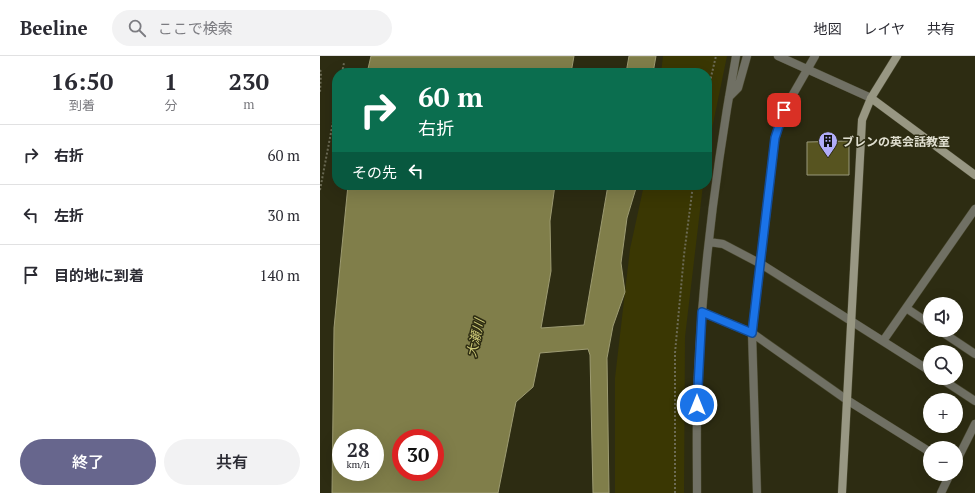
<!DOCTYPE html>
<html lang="ja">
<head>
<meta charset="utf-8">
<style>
  body { margin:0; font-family:"PT Serif","Noto Sans JP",serif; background:#f2f2f3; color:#2b2b33; height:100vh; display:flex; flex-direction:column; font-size:15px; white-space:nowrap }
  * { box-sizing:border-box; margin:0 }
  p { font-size:13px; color:#7c7c81 }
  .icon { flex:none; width:22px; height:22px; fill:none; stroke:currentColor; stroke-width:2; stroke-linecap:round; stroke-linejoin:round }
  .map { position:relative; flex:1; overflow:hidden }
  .details { display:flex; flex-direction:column; background:#fff; width:320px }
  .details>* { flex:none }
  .banner { position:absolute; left:12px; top:12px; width:380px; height:122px; border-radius:16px; box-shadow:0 4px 16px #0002; background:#0b6e4f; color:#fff; overflow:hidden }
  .buttons { position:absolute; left:603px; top:241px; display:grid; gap:8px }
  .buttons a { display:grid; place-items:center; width:40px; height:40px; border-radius:50%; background:#fff; box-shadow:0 4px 16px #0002; font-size:20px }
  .speed { position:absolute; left:12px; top:373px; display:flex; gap:8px; font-size:20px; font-weight:700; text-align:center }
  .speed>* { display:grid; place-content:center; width:52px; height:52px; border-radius:50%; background:#fff; box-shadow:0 4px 16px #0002; line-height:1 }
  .speed small { font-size:10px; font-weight:400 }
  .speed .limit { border:6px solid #d22; background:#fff; color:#111 }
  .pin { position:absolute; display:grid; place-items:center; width:34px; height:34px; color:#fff; margin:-17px; border-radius:8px; box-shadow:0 2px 6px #0006 }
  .me { position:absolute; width:44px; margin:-22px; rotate:0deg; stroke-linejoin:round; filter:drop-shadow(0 0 3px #0008) }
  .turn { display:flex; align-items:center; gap:14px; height:84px; padding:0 20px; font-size:18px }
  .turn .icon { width:52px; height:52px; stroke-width:2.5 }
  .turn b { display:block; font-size:28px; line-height:34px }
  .then { display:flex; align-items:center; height:38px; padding:0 20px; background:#0003; gap:8px; font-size:15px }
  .eta { display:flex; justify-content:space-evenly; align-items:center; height:68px; text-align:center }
  .eta b { font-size:24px; font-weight:600; line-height:28px }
  .action { display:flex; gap:8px; margin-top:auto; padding:8px 20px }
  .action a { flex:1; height:46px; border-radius:24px; background:#67668d; color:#fff; font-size:16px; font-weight:600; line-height:46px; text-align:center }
  .action a+a { background:#f2f2f3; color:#2b2b33 }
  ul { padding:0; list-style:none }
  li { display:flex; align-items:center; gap:12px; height:60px; padding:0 20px; border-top:1px solid #e1e1e2 }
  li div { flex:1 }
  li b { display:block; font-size:15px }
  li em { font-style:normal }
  header { display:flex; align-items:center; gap:24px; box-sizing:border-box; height:56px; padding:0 20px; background:#fff; border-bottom:1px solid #e1e1e2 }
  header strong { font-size:19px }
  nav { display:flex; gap:22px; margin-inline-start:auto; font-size:14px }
  .search { width:280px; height:36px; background:#f2f2f3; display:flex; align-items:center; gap:10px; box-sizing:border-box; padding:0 14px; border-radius:22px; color:#7c7c81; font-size:15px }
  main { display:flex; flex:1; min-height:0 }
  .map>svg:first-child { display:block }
  .green { fill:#3a3703 }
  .water { fill:#807e4a; stroke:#9d9b72; fill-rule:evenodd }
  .building { fill:#575420; stroke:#99987a }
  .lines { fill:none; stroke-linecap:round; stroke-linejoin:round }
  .street-casing { stroke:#4a4930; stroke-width:9 }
  .secondary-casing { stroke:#4a4930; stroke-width:9 }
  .path { stroke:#6c6b55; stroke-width:2; stroke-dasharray:2 2; stroke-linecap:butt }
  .street { stroke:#707064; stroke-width:8 }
  .secondary { stroke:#989783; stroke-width:8 }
  .route-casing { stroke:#114b97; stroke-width:10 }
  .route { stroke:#1a73e8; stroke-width:7 }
  .labels { text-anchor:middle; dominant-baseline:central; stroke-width:3; stroke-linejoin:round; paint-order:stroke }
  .poi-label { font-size:12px; font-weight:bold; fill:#e0dfd0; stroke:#2d2c12; text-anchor:start }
  .water-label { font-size:13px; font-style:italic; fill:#ccc877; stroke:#2d2c12 }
</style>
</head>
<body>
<header>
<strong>Beeline</strong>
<div class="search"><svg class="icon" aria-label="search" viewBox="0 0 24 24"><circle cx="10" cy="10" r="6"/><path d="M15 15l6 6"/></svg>ここで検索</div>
<nav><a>地図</a><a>レイヤ</a><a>共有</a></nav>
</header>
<main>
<section class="details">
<div class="eta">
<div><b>16:50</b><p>到着</p></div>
<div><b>1</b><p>分</p></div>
<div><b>230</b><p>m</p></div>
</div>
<ul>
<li><svg class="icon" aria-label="right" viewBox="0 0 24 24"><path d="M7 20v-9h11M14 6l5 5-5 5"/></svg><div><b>右折</b></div><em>60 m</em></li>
<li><svg class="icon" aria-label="left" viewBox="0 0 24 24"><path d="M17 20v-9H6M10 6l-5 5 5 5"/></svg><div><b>左折</b></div><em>30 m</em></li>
<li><svg class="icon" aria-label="arrive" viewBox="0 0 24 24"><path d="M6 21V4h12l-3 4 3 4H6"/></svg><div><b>目的地に到着</b></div><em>140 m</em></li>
</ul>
<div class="action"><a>終了</a><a>共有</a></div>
</section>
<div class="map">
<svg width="655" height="437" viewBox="0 0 655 437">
  <rect width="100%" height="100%" fill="#2d2c12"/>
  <path class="green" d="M343 0H407L387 97V17H341Z
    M324 129H383L365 281 364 437H295V322L310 193Z"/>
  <path class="water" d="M51 0H254L251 17H47Z
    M309 0H336L333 17H306Z
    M28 129H235L230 165 231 215 221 272 264 269 288 129H317L307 162 301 207 305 236 293 270 287 302 289 437H273L270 299 268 293 220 297 213 331 196 346 178 437H12L14 272ZM21 382H55V416H21ZM81 382H115V416H81Z"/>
  <path class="building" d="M529 85V119H487V86Z"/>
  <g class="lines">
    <defs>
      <path id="street" d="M458 0 551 42
        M409 41 418 32 427 0
        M389 186 403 188 441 208 610 315
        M586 252 610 268
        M382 256 432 277 527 344 610 396
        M619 274 655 298
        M563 285 655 153
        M620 322 655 345
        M636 406 655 368
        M377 437C377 398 376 358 378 319 383 212 397 106 416 0
        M437 437 432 277 455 82 464 54 495 0
        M621 437 630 418"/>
      <path id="secondary" d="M551 42 655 119
        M522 437 542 64 551 42 577 0"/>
    </defs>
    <use href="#street" class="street-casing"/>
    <use href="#secondary" class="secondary-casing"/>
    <path class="path" d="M0 14 1 16 0 37
      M22 17 24 7
      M387 38 396 0
      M0 134 17 45
      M355 437V297L364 199 373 129"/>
    <use href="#street" class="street"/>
    <use href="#secondary" class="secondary"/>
  </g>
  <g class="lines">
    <defs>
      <path id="route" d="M377 349 382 256 432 277 455 82 464 54"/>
    </defs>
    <use href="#route" class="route-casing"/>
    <use href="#route" class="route"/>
  </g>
  <defs>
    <symbol id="building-pin" viewBox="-11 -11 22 30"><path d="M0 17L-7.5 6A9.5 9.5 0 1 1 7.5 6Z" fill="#b1adfa" stroke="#2d2c12"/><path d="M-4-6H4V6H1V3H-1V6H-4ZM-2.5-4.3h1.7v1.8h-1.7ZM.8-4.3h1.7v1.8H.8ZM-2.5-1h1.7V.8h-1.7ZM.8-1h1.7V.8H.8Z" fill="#111"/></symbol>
  </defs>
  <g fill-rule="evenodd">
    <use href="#building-pin" x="497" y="74" width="22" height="30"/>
  </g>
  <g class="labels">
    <g class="poi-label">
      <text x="522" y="85">ブレンの英会話教室</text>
    </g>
    <g class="water-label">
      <text transform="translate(155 282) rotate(-77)">大瀬川</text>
    </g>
  </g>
</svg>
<div class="buttons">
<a><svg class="icon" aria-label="sound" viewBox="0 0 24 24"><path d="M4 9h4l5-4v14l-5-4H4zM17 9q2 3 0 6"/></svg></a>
<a><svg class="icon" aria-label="search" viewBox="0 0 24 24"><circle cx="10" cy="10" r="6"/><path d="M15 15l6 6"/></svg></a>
<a>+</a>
<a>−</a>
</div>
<div class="speed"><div>28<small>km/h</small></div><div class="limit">30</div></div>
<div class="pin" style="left:464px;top:54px;background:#d93025"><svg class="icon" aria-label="arrive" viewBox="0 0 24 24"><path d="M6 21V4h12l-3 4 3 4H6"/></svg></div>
<svg class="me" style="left:377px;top:349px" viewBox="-20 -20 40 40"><circle r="17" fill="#1a73e8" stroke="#fff" stroke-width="3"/><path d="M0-11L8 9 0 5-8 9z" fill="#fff"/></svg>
<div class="banner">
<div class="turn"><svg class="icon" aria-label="right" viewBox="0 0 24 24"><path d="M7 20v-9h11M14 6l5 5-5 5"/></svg><div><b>60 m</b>右折</div></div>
<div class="then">その先<svg class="icon" aria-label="left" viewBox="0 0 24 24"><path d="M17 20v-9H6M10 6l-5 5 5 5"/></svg></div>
</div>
</div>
</main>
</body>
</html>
